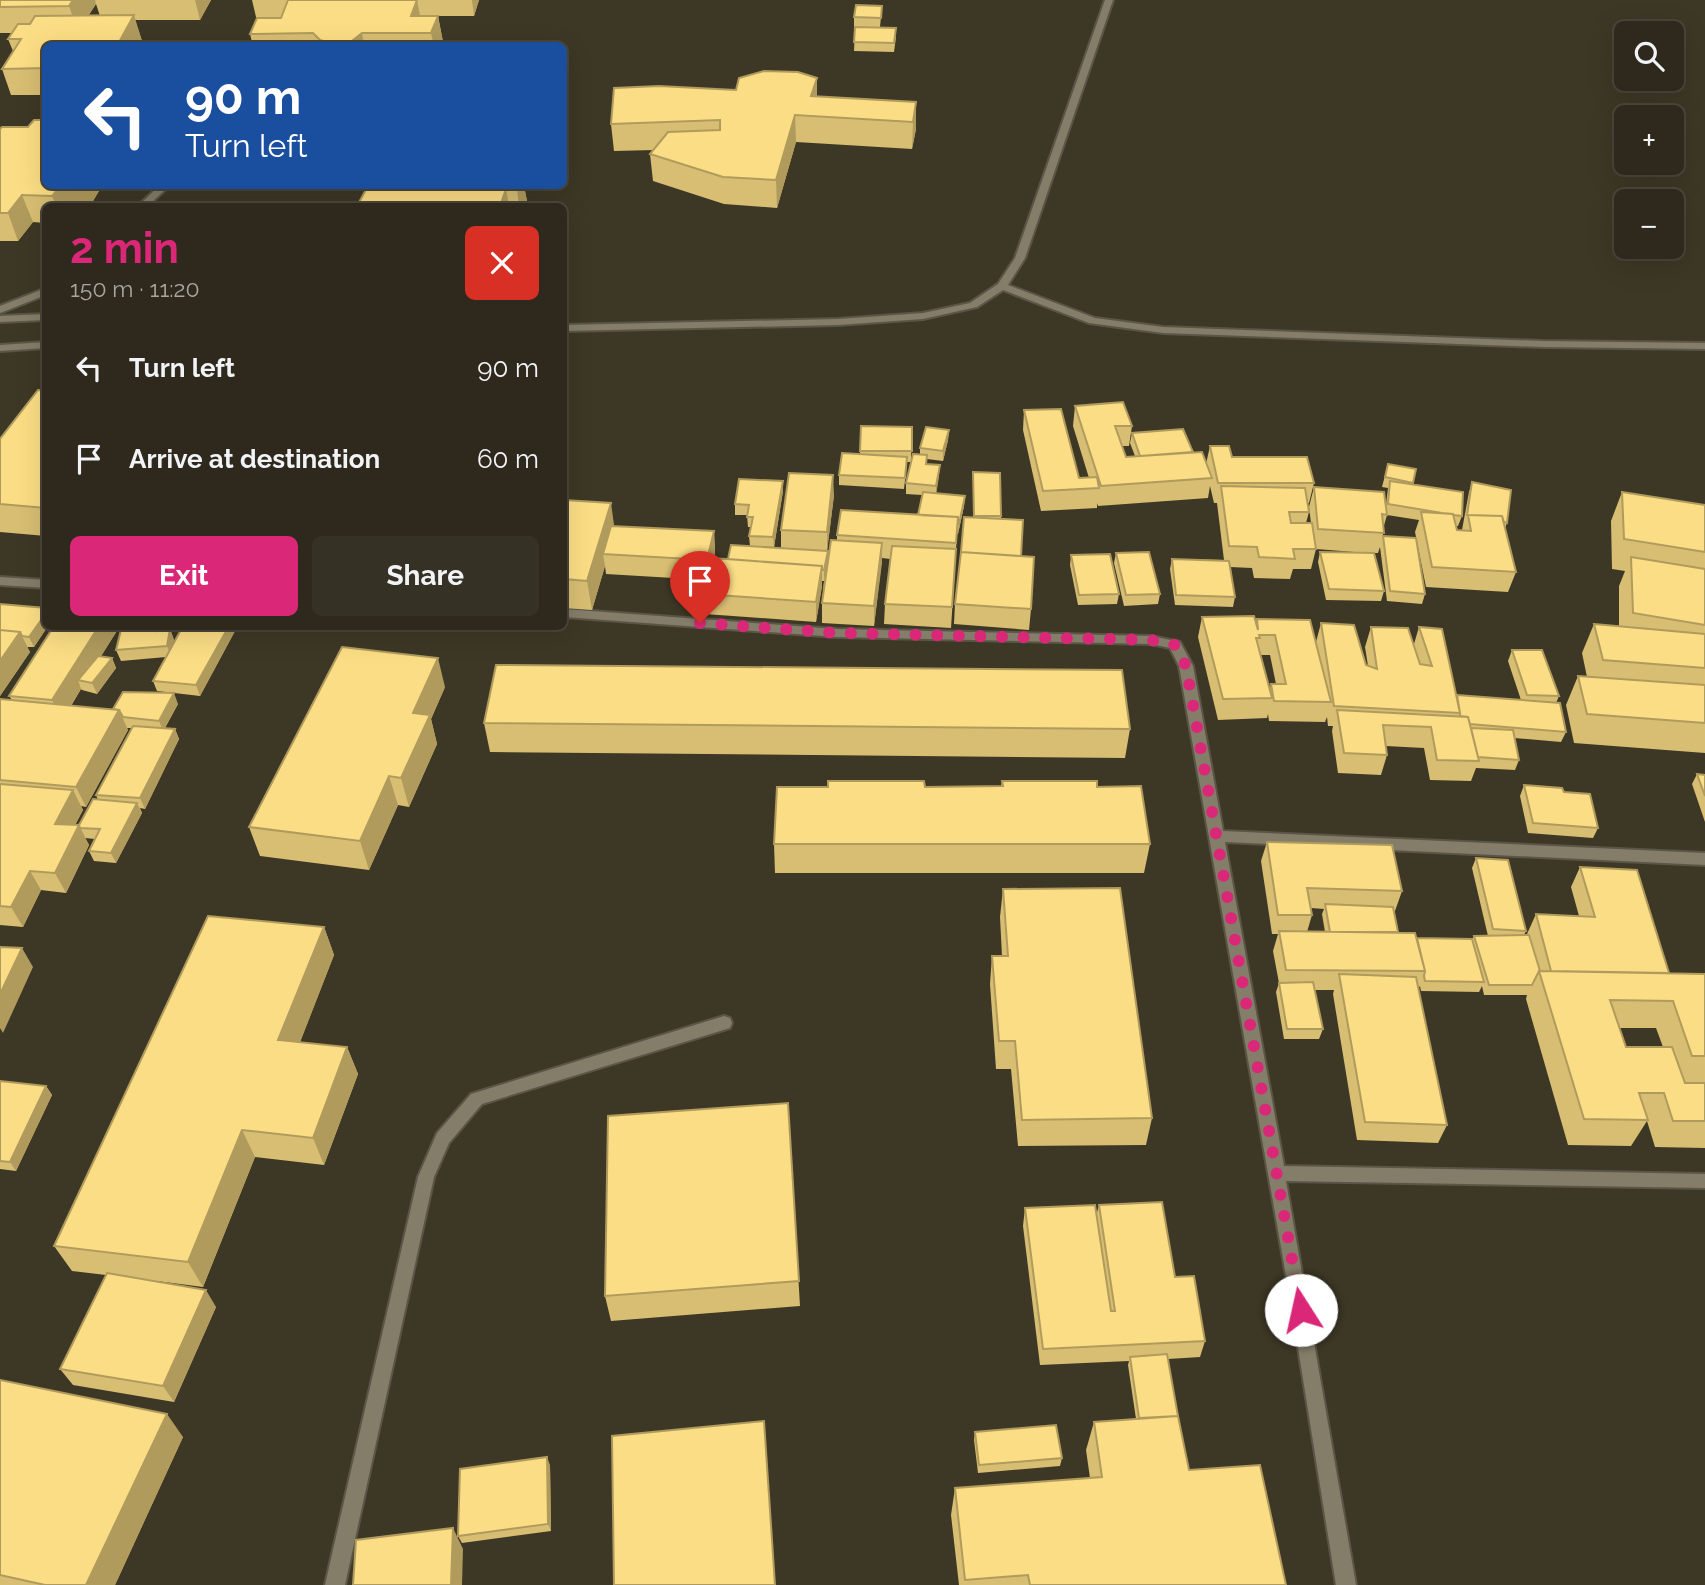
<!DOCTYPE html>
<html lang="en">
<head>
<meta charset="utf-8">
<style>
  body { margin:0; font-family:Raleway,sans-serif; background:#363125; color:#f1f3f6; height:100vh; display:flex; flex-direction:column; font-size:26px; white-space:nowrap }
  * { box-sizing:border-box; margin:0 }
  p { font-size:23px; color:#a7a6a3 }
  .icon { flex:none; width:38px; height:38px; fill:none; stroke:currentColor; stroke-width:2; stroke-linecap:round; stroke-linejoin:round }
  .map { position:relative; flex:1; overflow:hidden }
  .panel { position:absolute; left:42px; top:203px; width:525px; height:427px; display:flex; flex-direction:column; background:#2e291c; border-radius:10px; box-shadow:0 7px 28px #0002,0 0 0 2px #49453b }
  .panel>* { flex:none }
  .top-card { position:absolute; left:42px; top:42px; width:525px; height:147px; border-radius:10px; box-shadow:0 7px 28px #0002,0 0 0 2px #49453b; background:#1a4fa0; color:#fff; overflow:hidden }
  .tools { position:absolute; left:1614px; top:21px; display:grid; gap:14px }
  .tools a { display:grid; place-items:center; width:70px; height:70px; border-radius:10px; background:#2e291c; box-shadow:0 7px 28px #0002,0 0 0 2px #49453b; font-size:35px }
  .pin { position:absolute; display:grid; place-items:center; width:60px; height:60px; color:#fff; margin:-72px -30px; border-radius:50% 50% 50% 0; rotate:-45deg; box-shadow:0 0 7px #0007 }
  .pin .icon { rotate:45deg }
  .me { position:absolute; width:77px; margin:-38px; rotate:350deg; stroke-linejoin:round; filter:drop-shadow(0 0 5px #0008) }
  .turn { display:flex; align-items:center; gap:24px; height:147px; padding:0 28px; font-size:32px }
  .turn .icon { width:91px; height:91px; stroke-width:2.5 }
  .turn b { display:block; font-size:49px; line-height:60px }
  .round { display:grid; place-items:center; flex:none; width:74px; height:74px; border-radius:10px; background:#363125 }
  .summary { display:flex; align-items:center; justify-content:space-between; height:119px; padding:0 28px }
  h1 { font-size:42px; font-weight:700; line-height:52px; color:#db2777 }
  .cta { display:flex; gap:14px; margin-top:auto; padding:14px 28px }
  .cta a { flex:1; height:80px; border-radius:10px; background:#db2777; color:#fff; font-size:28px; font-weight:700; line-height:80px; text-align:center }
  .cta a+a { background:#363125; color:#f1f3f6 }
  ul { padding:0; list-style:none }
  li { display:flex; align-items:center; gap:21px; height:91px; padding:0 28px }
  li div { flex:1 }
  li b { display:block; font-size:26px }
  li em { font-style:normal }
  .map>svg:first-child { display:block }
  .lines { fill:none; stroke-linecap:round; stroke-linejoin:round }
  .service-casing { stroke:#5a5545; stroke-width:4 }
  .minor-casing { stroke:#5a5545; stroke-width:4 }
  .service { fill:#837d69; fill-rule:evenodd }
  .minor { fill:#837d69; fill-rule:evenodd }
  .wall { fill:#d8be72; fill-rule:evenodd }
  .shaded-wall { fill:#b09b5d }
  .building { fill:#fbdd85; stroke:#b09b5d; stroke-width:2 }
  .route { stroke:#db2777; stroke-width:12; stroke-dasharray:0 21.6 }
</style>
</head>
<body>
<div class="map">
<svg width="1705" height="1585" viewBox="0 0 1705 1585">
  <rect width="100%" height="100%" fill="#3d3725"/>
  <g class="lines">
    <defs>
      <path id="service" d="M1105 0H1113L1025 258 1008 285 1095 318 1163 327 1542 341 1705 343V349L1542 347 1163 333 1089 323 1003 290 977 307 923 319 838 325 564 331V325L838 319 923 313 970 303 998 284 1015 258Z
        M159 186H169L148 206H138Z
        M46 288V295L0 313V306Z
        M46 314V320L0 322V316Z
        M46 342V348L0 351V345Z
        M724 1016 730 1018 732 1023 730 1028 482 1104 449 1143 434 1177 345 1585H325L418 1177 437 1133 471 1094Z"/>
      <path id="minor" d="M0 577 46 580V588L0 585Z
        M564 609 837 629 1151 636 1180 642 1193 666 1223 831 1705 853V865L1225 842 1284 1166 1705 1174V1188L1286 1181 1356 1585H1336L1292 1310 1179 666 1170 648 1151 644 837 637 564 617Z"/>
    </defs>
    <use href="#service" class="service-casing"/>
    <use href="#minor" class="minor-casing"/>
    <use href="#service" class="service"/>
    <use href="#minor" class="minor"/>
  </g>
  <path class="wall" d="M0 0H211L200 20H135L142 41 139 46H46V95H11L2 69 13 51 8 39 12 33H0ZM96 4 100 16H88Z
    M252 0H479L474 16H438L443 42 441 46H253L250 34 282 17H256Z
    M882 6 880 27 896 37 894 52 854 51 855 27H854V17Z
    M817 78V96L916 102V129L912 149 796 142 777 208 724 204 653 181 650 154 654 150 614 151 611 124 736 90Z
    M0 129 46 186H102L90 206H46V223L33 222 18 241H0Z
    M524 186 527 201 525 206H357Z
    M46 391V536L0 532V439Z
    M1075 406 1132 426 1129 446H1122L1126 457 1135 456 1130 443 1132 433 1193 452 1206 464 1210 446 1232 457 1314 483 1309 503H1307L1309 512 1306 523H1311L1309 507 1314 487 1386 505 1388 488 1382 487 1388 464 1416 469 1413 484 1462 516 1458 526H1456L1457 530H1462L1469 492 1472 482 1507 523 1505 528 1516 572 1508 592 1426 587 1415 532 1419 520 1387 515 1383 529V536L1425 594 1422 604 1387 601 1380 547 1378 553H1374L1384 591 1381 601 1326 600 1318 562 1320 552 1367 553 1316 549 1311 569H1293L1290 579 1254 578 1252 568 1230 567 1235 597 1233 607 1175 605 1170 569 1172 559 1224 560 1217 503H1214L1210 486 1208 498 1098 506 1097 503V508L1041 511 1023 430 1024 410 1079 478H1089L1073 426Z
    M861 426 912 427 911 460 920 454V448L949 430 948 440 943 461 927 459V464L940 465 936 493 965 496 964 506 958 534H957L951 628 884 624 885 604 890 559 882 558 874 626 822 623V603L824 581H822V586L816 622 705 614 703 594 707 580 606 574 605 566 592 610 564 608V500L614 526 714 531 715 552 714 558 728 559 781 548V530L834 495 827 551 828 559 837 540V535L918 515 922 495 906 494V483L911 462H907L904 489 839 485V475L860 454Z
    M973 472 1000 473 1001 519 1021 556 1031 609 1029 630 954 624 955 604 973 518Z
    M783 481V491L774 547 750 546 749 536 751 527H748L747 515H735V504Z
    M1622 492 1705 505V753L1574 743 1566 705 1578 676 1587 677 1582 653 1594 624 1619 626V586L1625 571 1612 569 1611 521Z
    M1116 553 1160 594 1158 604 1124 606 1114 563Z
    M1071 555 1119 594 1117 604 1078 605 1070 565Z
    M0 604 46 626H48L34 647H27L30 652 0 696Z
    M1202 617 1256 624 1257 619 1316 642 1321 623 1368 666 1365 647 1371 627 1414 644 1419 627 1457 695 1521 700 1508 661 1512 650 1559 696 1556 703 1566 732 1561 742 1514 738 1519 760 1515 770 1476 768 1471 781 1430 780 1424 748 1386 746 1387 755 1381 775 1338 773 1332 731 1333 726H1328L1327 717 1325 722 1269 721 1268 714 1267 718 1218 720 1198 637ZM1260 655H1270L1276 684H1271L1270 690Z
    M54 626H120L101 656 112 658 116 668 97 694 82 690 81 689 71 706 113 709 178 704 165 728 175 729 179 739 145 809 140 808 142 813 116 863 94 861 89 851 95 839 85 838 89 845 66 893 41 890 23 927 0 925V699L12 700 9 696ZM127 728H132L96 795 98 800 79 825H75L83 810 81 806 86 807 128 730Z
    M122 626H164V630L170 629 174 640 173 645 183 626H233L235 631 200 696 157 691 153 681 166 657 121 661 116 650Z
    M445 687 431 719 437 744 409 807 398 805 369 870 260 856 249 827Z
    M484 723 1130 729 1125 758 490 752Z
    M1697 774 1705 775V822L1692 784Z
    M1002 781 1097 787 1150 844 1144 873H775L774 844 925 787 1001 786Z
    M1524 785 1564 792 1598 828 1593 838 1528 833 1520 796Z
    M1267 842 1402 891 1395 911H1394L1398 932 1417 938 1472 939 1474 936H1488L1472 868 1476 858 1526 931 1524 935H1527V934L1536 914 1579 916 1571 887 1580 867 1669 973 1705 974V1148L1655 1147 1647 1121 1631 1146 1568 1145 1526 999 1527 995H1484L1482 986 1479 992 1421 991 1420 986 1418 989 1447 1125 1438 1143 1357 1140 1333 994 1334 990H1314L1323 1029 1319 1039H1284L1276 992 1279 983 1273 951 1278 934H1272L1261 861ZM1311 908 1324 909 1322 914 1325 932H1307L1312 915ZM1619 1028H1656L1663 1047H1626Z
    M1003 889 1152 1118 1146 1145 1018 1146 1011 1069H996L990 984 992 956H1002L1000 917Z
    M324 927 334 955 300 1042 347 1047 358 1074 324 1165 255 1157 203 1287 157 1281 216 1307 174 1402 73 1385 60 1369 106 1275 72 1271 54 1246Z
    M0 1081 46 1086 52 1095 16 1171 0 1169Z
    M788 1103 800 1306 611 1321 605 1296Z
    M1099 1205 1175 1277 1205 1341 1200 1357 1168 1359 1178 1416 1189 1470 1286 1585H959L951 1515 955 1488 1090 1478 1086 1450 1094 1422 1136 1419 1128 1365 1129 1361 1040 1365 1023 1226 1025 1208 1096 1216Z
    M0 1380 183 1437 115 1585H0Z
    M975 1432 1062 1458 1060 1466 978 1473 974 1440Z
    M550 1465 551 1531 462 1543 458 1536Z"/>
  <path class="shaded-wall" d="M73 0H95L96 4 78 32 69 6Z
    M195 0H211L200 20Z
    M417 0 422 26 411 16Z
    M472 0H479L474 16Z
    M134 15 142 41 139 46H117Z
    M438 16 443 42 441 46H434L431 33Z
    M362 33 364 46H348V44Z
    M817 78V104L811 96Z
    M916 102V129L912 149 913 122Z
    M795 115 796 142 777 208 776 180Z
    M60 186H102L90 206H56L52 196Z
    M515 186H524L527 201 525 206H519L517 190Z
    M506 189 509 206H500Z
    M22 195 33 222 18 241 8 213Z
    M949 430 948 440 943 461V451Z
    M940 465 939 476 936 496V486Z
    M833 475 834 495 827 552V532Z
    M783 481V491L774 547 773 537Z
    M965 496 964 506 958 534 959 524Z
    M611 503 615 532 603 554 605 566 592 610 587 581Z
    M714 531 715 552 709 580 707 560Z
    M882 543V563L874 626V606Z
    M828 551V561L824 581V570Z
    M822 566V586L816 622V602Z
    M46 613V626H48L34 647 29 637Z
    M99 626H120L85 682 78 680 81 689 62 720 52 700Z
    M158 626H164L165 628 161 641 157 631Z
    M229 626H233L235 631 200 696 196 685Z
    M170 629 174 640 171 656 167 646Z
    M20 632 30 652 0 696V661Z
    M112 658 116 668 97 694 92 683Z
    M438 658 445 687 431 719 437 744 409 807 401 778 413 713Z
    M174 693 178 704 163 731 159 721Z
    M119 710 128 730 86 807 76 787Z
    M175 729 179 739 145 809 140 798Z
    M389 776 398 805 369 870 360 841Z
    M73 790 83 810 65 844 55 824Z
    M137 803 142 813 116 863 111 853Z
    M79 825 89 845 66 893 55 873Z
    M30 871 41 890 23 927 11 907Z
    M324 927 334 955 290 1068 278 1040Z
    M22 948 33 967 3 1033 0 1028V994Z
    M347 1047 358 1074 324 1165 313 1138Z
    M46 1086 52 1095 16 1171 10 1162Z
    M242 1130 255 1157 203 1287 188 1262Z
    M206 1290 216 1307 174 1402 163 1386Z
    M167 1414 183 1437 115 1585H86Z
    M547 1457 550 1465 551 1531 548 1524Z
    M453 1528 463 1549 462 1585H451Z"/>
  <path class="building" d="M0 0H73L69 6 0 7Z
    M288 0H417L411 16H438L431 33H362L348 44H333L320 40 313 33 250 34 257 18H281Z
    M856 5 882 6 881 18 854 17Z
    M134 15 117 46H46V68L2 69 21 39H8L18 24H30L35 16Z
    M855 27 896 28 894 43 854 42Z
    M764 71 798 72 817 78 811 96 916 102 913 122 795 115 776 180 723 177 650 154 668 132 720 130V120L611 124 614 88 659 86 736 90 739 78Z
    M34 120H46V186H60L52 196 22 195 8 213H0V129L2 127H28Z
    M368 186H518L517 190 506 189 500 206H357Z
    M38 390 46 391V508L0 504V439Z
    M1123 402 1132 426H1115L1126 457 1202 452 1212 478 1101 486 1075 406Z
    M1061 409 1079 478 1097 477 1099 488 1043 491 1024 410Z
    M861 426 912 427V451H860Z
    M926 427 949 430 943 451 920 448Z
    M1183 429 1193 452 1140 456 1132 433Z
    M1210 446H1229L1232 457H1307L1314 483H1218Z
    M842 453 907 457 905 478 839 475Z
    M913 454 927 455 926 464 940 465 936 486 906 483Z
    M1388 464 1416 469 1413 483 1385 477Z
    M973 472 1000 473 1001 516H974Z
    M789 473 833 475 827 532 781 530Z
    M739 479 783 481 773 537 749 536 753 517H747L749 505 735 504Z
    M1390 481 1463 492 1462 516 1454 515 1453 514 1442 513 1388 504Z
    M1472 482 1511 490 1507 523 1504 522 1502 516 1467 515Z
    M1221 486 1305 488 1309 512H1289L1291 523H1312L1316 549H1293L1295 559 1259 557 1257 547 1229 546Z
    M1314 487 1384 492 1387 515 1382 514 1384 533 1318 529Z
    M923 492 965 496 959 524H958V517L918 515Z
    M1622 492 1705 505V552L1624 539Z
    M564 500 611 503 587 581 564 579Z
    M841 510 958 517 956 543 837 535Z
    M1421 512 1453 514 1457 530 1471 531 1468 515 1502 516 1516 572 1432 567Z
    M964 517 1023 520 1021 556 961 552Z
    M611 526 714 531 707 560 603 554Z
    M1383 536 1416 538 1425 594 1390 591Z
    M831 540 882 543 874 606 822 603Z
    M731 545 828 551 824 570H822V566L728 559Z
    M892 546 956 549 952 607 885 604Z
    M961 552 1034 557 1031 609 955 604Z
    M1149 552 1160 594 1126 595 1116 553Z
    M1320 552 1374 553 1384 591 1329 589Z
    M1110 554 1119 594 1079 595 1071 555Z
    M1631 557 1705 569V625L1633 613Z
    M712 558 822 566 816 602 703 594Z
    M1172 559 1229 561 1235 597 1176 595Z
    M0 604 46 608V613L29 637 22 636 20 632 0 630Z
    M1254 616 1258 630 1257 619 1310 620 1331 702 1274 701 1271 684H1286L1275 635H1259L1260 638H1256L1272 698 1223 699 1202 617Z
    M1321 623 1354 625 1366 665 1377 669 1371 627 1408 628 1420 664 1432 666 1419 627 1442 629 1460 713 1334 706Z
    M1594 624 1705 634V668L1603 660Z
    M54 626H99L52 700 9 696Z
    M122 626H158L157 631 170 629 167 646 116 650Z
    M183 626H229L196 685 153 681Z
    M0 630 20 632 0 661Z
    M342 647 438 658 413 713 430 715 401 778 389 776 360 841 249 827Z
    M1512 650H1542L1559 696 1527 695Z
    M98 656 112 658 92 683 78 680Z
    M496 665 1122 670 1130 729 484 723Z
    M1578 676 1705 685V723L1587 714Z
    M123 692 174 693 159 721 123 717 119 710 113 709Z
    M1457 695 1560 703 1566 732 1470 724 1468 717 1460 716V713Z
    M0 699 119 710 76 787 0 780Z
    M1337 710 1468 717 1479 761 1437 760 1431 727 1383 725 1387 755 1344 753Z
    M133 726 175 729 140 798 96 795Z
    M1471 728 1513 730 1519 760 1478 757Z
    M1697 774 1705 775V796Z
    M828 781H924L925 787 1003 786 1002 781H1097V787L1141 786 1150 844H774L777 787H828Z
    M0 784 73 790 55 824 79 825 55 873 30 871 11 907 0 906Z
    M1524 785 1562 788 1564 792 1590 794 1598 828 1533 823Z
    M93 799 137 803 111 853 89 851 100 829 80 828 79 825 78 827Z
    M1267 842 1392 845 1402 891 1307 888 1312 915H1278Z
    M1476 858 1508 860 1526 931 1493 929Z
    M1580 867 1637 870 1669 973 1551 971 1536 914 1595 917Z
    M1120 888 1152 1118 1022 1120 1015 1041H999L992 956H1008L1003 889Z
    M1325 904 1393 907 1398 932H1330Z
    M208 916 324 927 278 1040 347 1047 313 1138 242 1130 188 1262 54 1246Z
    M1279 931 1415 933 1425 971 1286 970Z
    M1529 935 1540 971H1539L1532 985H1489L1474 936Z
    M1417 938 1472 939 1484 982 1425 981 1424 976 1425 971Z
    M0 947 22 948 0 994Z
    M1539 971 1705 974V1056H1692L1673 1001 1610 1000 1626 1047H1672L1685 1083H1705V1121H1673L1664 1093H1639L1648 1120 1584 1119Z
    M1339 974 1416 977 1447 1125 1365 1122Z
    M1313 982 1323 1029H1287L1279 983Z
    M0 1081 46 1086 10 1162 0 1161Z
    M788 1103 799 1281 605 1296 608 1116Z
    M1162 1202 1175 1277 1194 1276 1205 1341 1043 1349 1025 1208 1095 1205 1111 1311H1115L1099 1205Z
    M107 1273 206 1290 163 1386 60 1369Z
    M1167 1354 1178 1416 1139 1418 1130 1357Z
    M0 1380 167 1414 86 1585H45L0 1575Z
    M1178 1416 1189 1470 1260 1465 1286 1585H1030L1028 1575 965 1580 955 1488 1102 1477 1094 1422Z
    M764 1421 775 1585H614L612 1436Z
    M1056 1425 1062 1458 979 1465 975 1432Z
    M547 1457 548 1524 458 1536 460 1469Z
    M453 1528 451 1585H353L356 1540Z"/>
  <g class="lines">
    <path class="route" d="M700 623 837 633 1150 640 1175 645 1186 666 1301 1310"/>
  </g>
</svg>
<div class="tools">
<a><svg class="icon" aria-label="search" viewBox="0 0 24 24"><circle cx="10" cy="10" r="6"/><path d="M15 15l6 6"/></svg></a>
<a>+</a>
<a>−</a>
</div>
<div class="pin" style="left:700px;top:623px;background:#d93025"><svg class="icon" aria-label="arrive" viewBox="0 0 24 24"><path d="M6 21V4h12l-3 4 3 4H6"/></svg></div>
<svg class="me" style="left:1301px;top:1310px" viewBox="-20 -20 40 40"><circle r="19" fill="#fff"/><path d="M0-13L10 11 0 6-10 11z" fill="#db2777"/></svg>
<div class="top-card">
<div class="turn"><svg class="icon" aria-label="left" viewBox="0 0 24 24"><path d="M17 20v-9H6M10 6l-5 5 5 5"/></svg><div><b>90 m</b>Turn left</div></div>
</div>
<section class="panel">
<div class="summary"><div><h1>2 min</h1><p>150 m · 11:20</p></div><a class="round" style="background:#d93025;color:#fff"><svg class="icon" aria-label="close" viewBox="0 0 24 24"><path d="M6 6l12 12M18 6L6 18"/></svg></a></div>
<ul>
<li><svg class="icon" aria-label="left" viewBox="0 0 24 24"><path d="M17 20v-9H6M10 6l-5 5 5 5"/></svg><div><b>Turn left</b></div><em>90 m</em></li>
<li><svg class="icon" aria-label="arrive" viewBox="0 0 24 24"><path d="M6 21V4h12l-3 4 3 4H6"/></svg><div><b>Arrive at destination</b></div><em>60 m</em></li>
</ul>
<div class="cta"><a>Exit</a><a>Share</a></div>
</section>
</div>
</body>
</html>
